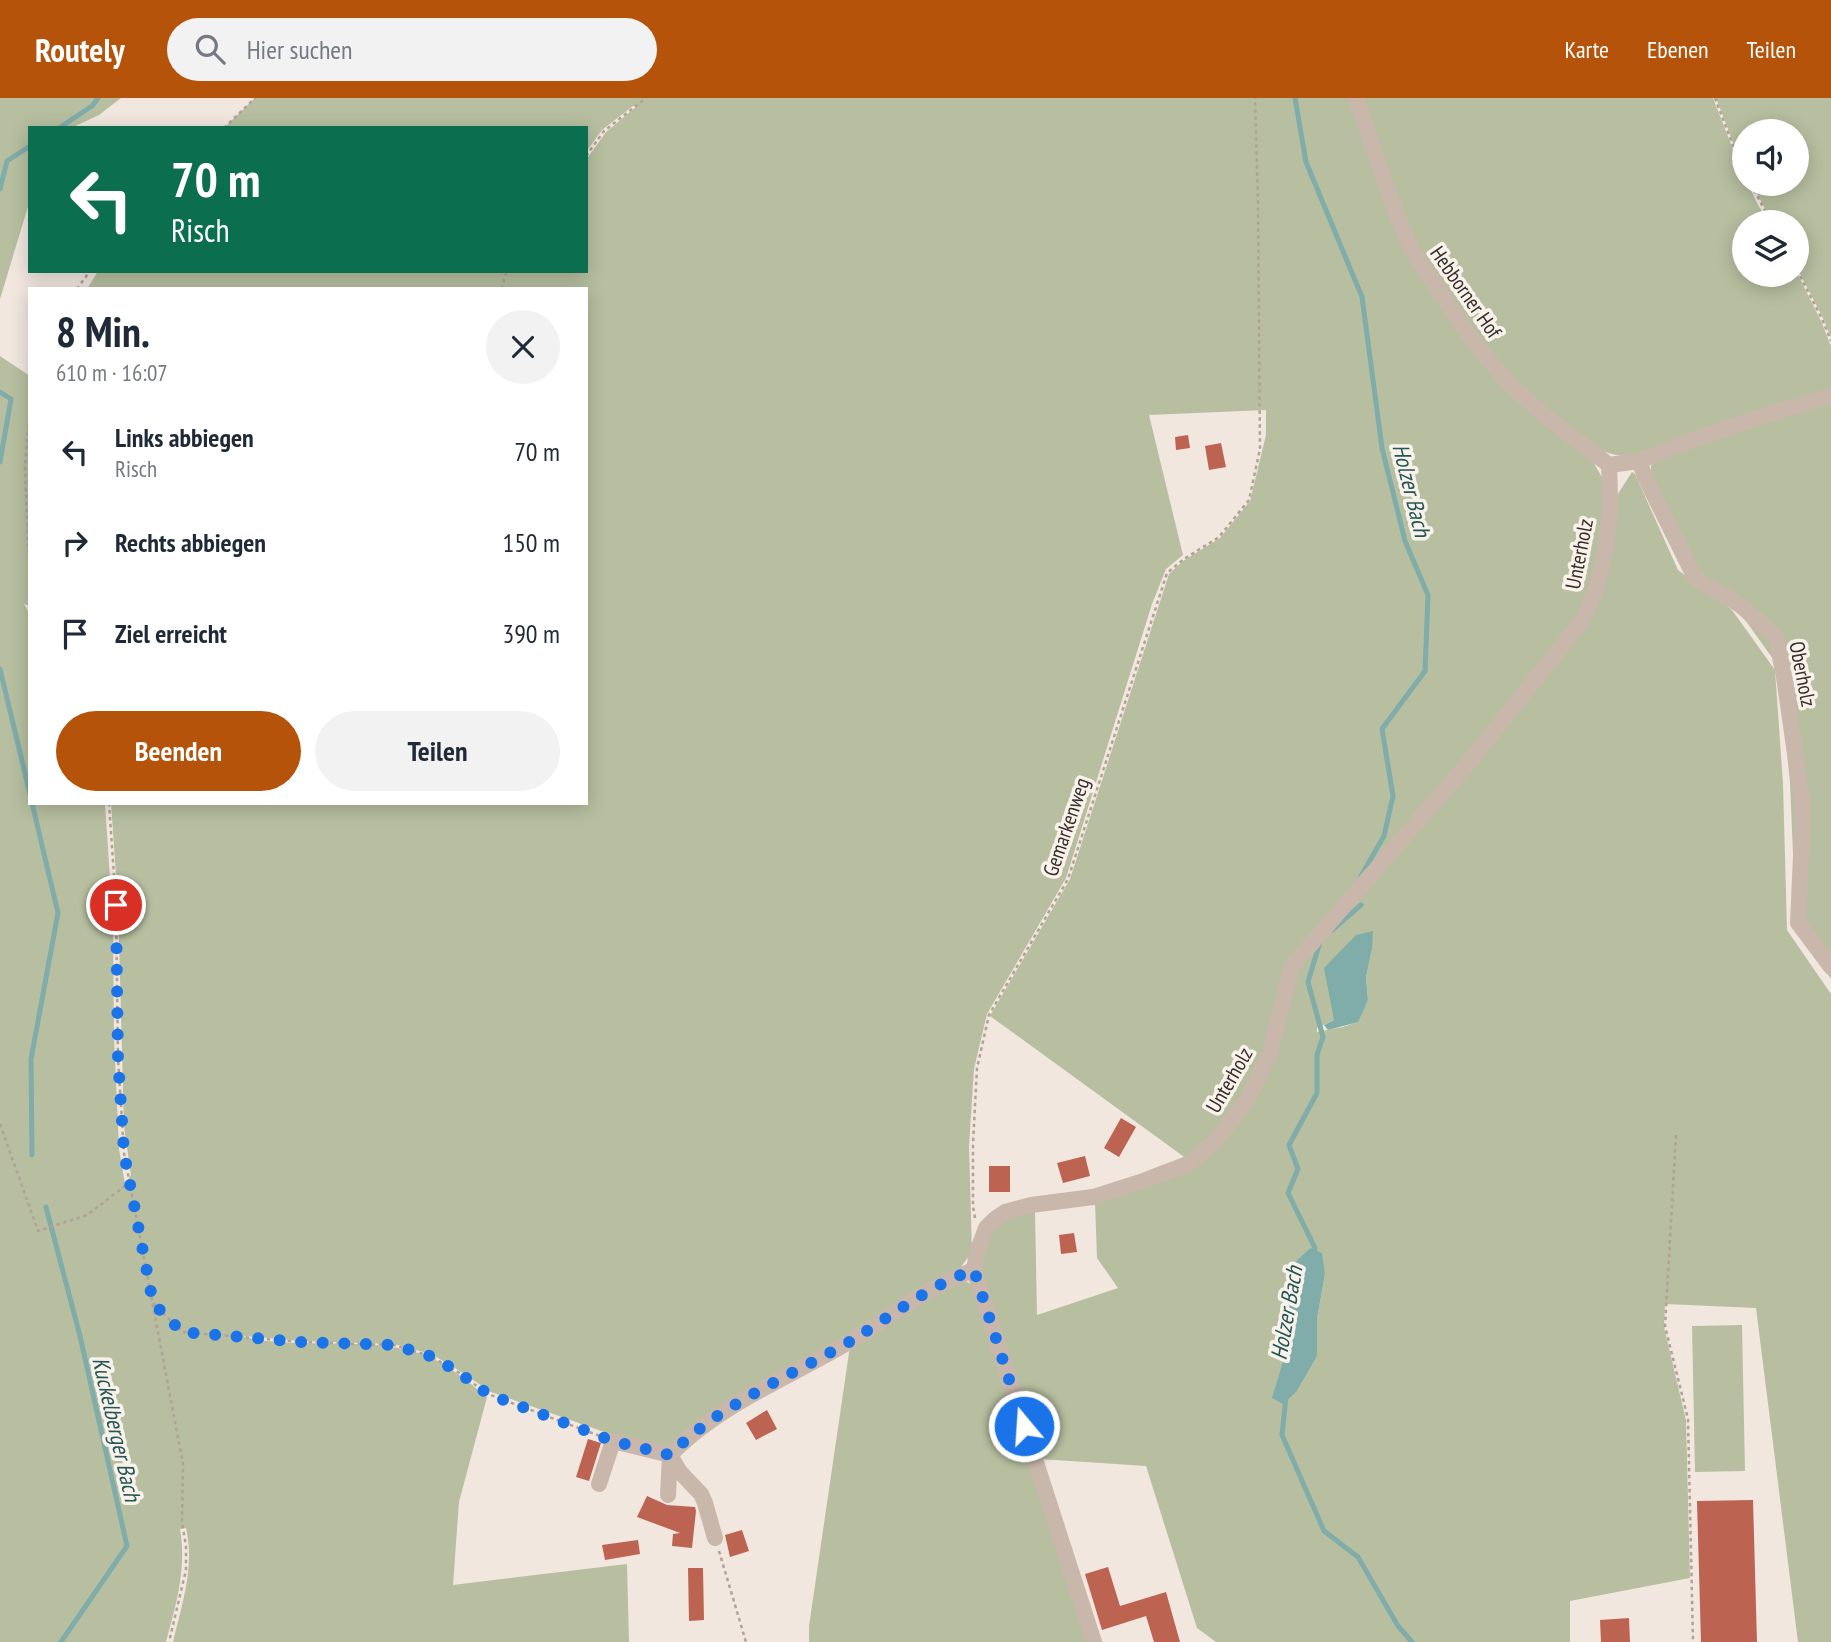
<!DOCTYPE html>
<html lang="de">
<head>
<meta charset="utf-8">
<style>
  body { margin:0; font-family:"PT Sans Narrow",sans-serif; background:#f2f2f3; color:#1f2937; height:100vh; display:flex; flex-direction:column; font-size:26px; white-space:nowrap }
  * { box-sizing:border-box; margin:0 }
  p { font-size:23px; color:#747a83 }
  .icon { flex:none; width:38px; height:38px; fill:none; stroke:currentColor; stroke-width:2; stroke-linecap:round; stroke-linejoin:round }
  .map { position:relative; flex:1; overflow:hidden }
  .side { position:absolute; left:28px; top:189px; width:560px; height:518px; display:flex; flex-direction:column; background:#fff; border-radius:0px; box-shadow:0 4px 18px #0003 }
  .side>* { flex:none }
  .top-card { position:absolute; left:28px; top:28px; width:560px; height:147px; border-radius:0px; box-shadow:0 4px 18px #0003; background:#0b6e4f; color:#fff; overflow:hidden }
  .tools { position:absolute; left:1732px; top:21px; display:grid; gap:14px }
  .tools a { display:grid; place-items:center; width:77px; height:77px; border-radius:50%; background:#fff; box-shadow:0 4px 18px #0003; font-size:35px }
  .pin { position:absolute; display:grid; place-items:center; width:60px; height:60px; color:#fff; margin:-30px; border:4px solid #fff; border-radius:50%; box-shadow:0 2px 7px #0007 }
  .me { position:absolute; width:77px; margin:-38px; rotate:342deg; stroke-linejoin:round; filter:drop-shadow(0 0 5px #0008) }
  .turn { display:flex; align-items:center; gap:24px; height:147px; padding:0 28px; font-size:32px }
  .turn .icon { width:91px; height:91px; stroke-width:2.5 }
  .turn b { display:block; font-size:49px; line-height:60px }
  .round { display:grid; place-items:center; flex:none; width:74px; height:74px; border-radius:37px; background:#f2f2f3 }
  .summary { display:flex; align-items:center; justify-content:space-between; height:119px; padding:0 28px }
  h1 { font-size:42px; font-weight:700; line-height:52px }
  .action { display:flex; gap:14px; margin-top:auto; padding:14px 28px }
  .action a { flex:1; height:80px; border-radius:42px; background:#b45309; color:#fff; font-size:28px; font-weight:700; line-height:80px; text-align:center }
  .action a+a { background:#f2f2f3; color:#1f2937 }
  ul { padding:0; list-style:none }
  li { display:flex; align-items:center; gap:21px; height:91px; padding:0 28px }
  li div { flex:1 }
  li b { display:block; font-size:26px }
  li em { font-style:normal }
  header { display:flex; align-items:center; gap:42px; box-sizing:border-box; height:98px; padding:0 35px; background:#b45309; color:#fff }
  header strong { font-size:33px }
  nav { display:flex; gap:38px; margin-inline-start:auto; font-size:24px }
  .search { width:490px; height:63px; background:#f2f2f3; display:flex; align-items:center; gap:18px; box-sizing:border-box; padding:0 24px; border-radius:38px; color:#747a83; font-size:26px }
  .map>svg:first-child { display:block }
  .green { fill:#b7bfa0; fill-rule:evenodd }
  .water { fill:#80acaa }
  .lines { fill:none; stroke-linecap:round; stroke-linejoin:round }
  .stream { stroke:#80acaa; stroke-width:5 }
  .building { fill:#bd6351 }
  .path { stroke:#b4a196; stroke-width:2.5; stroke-dasharray:3.5 3.5; stroke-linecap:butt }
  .minor { stroke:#c9b7ac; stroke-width:16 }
  .route { stroke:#1a73e8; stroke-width:12; stroke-dasharray:0 21.6 }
  .labels { text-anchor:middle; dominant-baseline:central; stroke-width:7; stroke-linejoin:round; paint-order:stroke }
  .street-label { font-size:21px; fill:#372d2a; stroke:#f9f2eb }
  .water-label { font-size:23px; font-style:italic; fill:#235655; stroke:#f9f2eb }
</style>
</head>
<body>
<header>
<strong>Routely</strong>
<div class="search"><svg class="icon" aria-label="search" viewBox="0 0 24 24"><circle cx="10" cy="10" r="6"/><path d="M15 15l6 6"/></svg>Hier suchen</div>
<nav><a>Karte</a><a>Ebenen</a><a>Teilen</a></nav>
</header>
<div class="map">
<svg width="1831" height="1544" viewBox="0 0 1831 1544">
  <rect width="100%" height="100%" fill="#f1e7df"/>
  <path class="green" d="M0 0H121L99 17 71 30H30V47L28 48 30 102 0 201Z
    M255 0H1713L1734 54 1745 78V86H1748L1758 107 1769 124H1745V177H1797V175L1821 223 1831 248V296L1772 312 1639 356C1629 357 1621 359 1612 356 1569 345 1507 280 1480 245 1466 227 1457 204 1443 186L1436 197 1473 251 1504 287 1541 321 1591 360 1604 383 1606 408 1598 464 1588 502 1568 535 1469 660 1290 866 1268 955 1245 1000 1214 1042 1187 1061 990 918 1070 781 1169 476 1183 463 1220 440 1250 403 1266 337V312L1149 317 1183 457 1166 471 1152 506 1066 780 987 916 974 971 969 1048 972 1154 960 1170C912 1200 864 1232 814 1259 766 1286 709 1312 669 1349L644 1346 607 1335 491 1294 455 1270 431 1256 394 1246 301 1243 245 1238 244 1239C302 1253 374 1236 429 1259 451 1268 469 1285 487 1299L459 1404 453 1487 627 1466 629 1544H173C182 1506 195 1469 186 1430L180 1431C187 1471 176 1506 166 1544H0V258L30 278V508L24 506 30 516V705H105L113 826 114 938 119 1051 125 1086 131 1077 124 1028 118 805 111 705H586V191H87L98 173H586V62L606 34 637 8H633L602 32 586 54V30H224Z
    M1716 0H1831V240L1823 220 1797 170V124H1772L1752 86H1797V33H1745V71L1736 52Z
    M1831 301V881L1796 828 1790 684 1778 568 1736 509 1683 469 1651 376V368L1656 362Z
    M1632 374 1635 376 1678 472 1732 512 1775 572 1783 686 1787 832 1831 896V1544H1798L1756 1210 1665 1206 1664 1229 1686 1322 1690 1480 1570 1503V1544H1216L1197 1530 1146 1368 1040 1361 981 1173C982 1157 987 1132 1002 1123 1011 1117 1025 1116 1035 1113L1037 1217 1118 1190 1097 1160 1095 1103 1171 1080 1249 1002 1293 869 1315 845 1313 857 1317 844 1579 534 1614 402ZM1372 851 1366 879 1368 902 1357 924 1343 929 1317 934V930L1334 922ZM1310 1150 1325 1176 1317 1221V1258L1273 1299 1287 1250 1282 1222 1295 1164Z
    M964 1182 972 1187 1090 1544H809V1528L850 1248 953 1184Z
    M1742 1227 1745 1373 1695 1374 1692 1228Z"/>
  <path class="water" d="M1373 833 1372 851 1366 879 1368 902 1358 924 1328 932 1324 927 1334 922 1324 870 1356 837Z
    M1310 1150 1322 1155 1325 1176 1317 1221V1258L1296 1294 1283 1306 1272 1300 1287 1250 1282 1222 1295 1164Z"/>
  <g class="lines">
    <path class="stream" d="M1295 0 1306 64 1362 199 1382 350 1405 443 1428 497 1425 573 1382 631 1393 698 1384 738 1361 778
      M59 30 92 8 98 0
      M0 91 7 63 30 48
      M0 294 11 301 0 364
      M0 571 30 696
      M32 705 58 815 31 961 32 1057
      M1332 832 1361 807
      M46 1109 80 1238 127 1448 61 1544
      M1314 1158 1315 1150 1288 1095 1298 1071 1289 1047 1317 995V957L1323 939 1308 884 1320 844
      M1286 1299 1282 1337 1324 1433 1358 1459 1398 1528 1412 1544"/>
  </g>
  <path class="building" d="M1188 337 1190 350 1176 352 1175 339Z
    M1221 345 1226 369 1209 372 1205 348Z
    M1121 1020 1136 1029 1119 1059 1104 1050Z
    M1085 1058 1090 1078 1063 1085 1057 1065Z
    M989 1068H1010V1094H989Z
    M1074 1135 1077 1154 1061 1156 1059 1137Z
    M767 1312 777 1331 756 1342 746 1325Z
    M588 1341 601 1345 589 1383 576 1379Z
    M647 1398 667 1407 695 1409 696 1413 692 1450 672 1448 673 1436 680 1435 637 1419Z
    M1753 1402 1757 1544H1701L1697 1403Z
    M742 1432 749 1453 730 1459 725 1437Z
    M638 1442 640 1456 605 1462 602 1447Z
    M1108 1469 1120 1508 1166 1494 1180 1544H1154L1146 1518 1102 1532 1085 1476Z
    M688 1470H703L704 1522 689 1523Z
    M1629 1520 1630 1544H1601L1600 1522Z"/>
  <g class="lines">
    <path class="path" d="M1715 0 1735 53 1745 74
      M224 30 255 0
      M586 58 604 33 646 0
      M1751 86 1771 124
      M1797 172 1822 221 1831 243
      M77 191 90 173
      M501 191 507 173
      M30 306 25 370 30 492
      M109 705 116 807 118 960 124 1055 183 1366 182 1424 186 1448V1472L169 1544
      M0 1026 38 1133 87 1117 129 1085
      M1676 1037 1665 1228 1688 1321 1693 1544
      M975 1120 973 1108V1046L977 970 989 917 1068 781 1167 475 1184 461 1219 439 1249 402 1260 351 1258 106 1255 0
      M153 1205 182 1234 301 1244 394 1247 430 1258 455 1272 488 1296 600 1338
      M719 1453 746 1544"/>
    <path class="minor" d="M1356 0 1393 108 1413 155 1476 247 1507 283 1525 300 1544 317 1609 367
      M1639 363C1702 337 1766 316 1831 298
      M1609 367 1639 363 1645 379 1695 480 1740 507 1776 539 1784 579 1803 711 1798 825 1831 869
      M599 1386 613 1343 670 1357 680 1374 701 1396 705 1405 715 1440
      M668 1397 670 1357C720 1305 793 1278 854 1241 892 1217 932 1186 974 1172
      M1094 1544 974 1172 977 1154 986 1130 995 1121 1005 1114 1031 1107 1093 1099 1143 1083 1190 1065 1216 1042 1247 1002 1270 955 1292 868 1470 663 1581 524C1607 477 1612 420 1609 367"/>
  </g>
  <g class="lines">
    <path class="route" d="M116 807 118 960 124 1055 153 1205 182 1234 302 1244 394 1247 430 1258 455 1272 488 1296 613 1343 670 1357C719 1306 794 1277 854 1241 891 1218 934 1185 974 1172L1024 1328"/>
  </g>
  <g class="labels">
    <g class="street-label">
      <text transform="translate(1466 194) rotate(55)">Hebborner Hof</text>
      <text transform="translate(1579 456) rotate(-79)">Unterholz</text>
      <text transform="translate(1803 576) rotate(79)">Oberholz</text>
      <text transform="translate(1066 729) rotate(-71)">Gemarkenweg</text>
      <text transform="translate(1229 982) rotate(-60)">Unterholz</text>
    </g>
    <g class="water-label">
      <text transform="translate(1412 392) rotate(76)">Holzer Bach</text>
      <text transform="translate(1286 1215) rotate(-80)">Holzer Bach</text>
      <text transform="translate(117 1331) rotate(77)">Kuckelberger Bach</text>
    </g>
  </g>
</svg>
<div class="tools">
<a><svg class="icon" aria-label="sound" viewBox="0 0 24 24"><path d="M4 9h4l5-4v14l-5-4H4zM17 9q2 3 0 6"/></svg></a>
<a><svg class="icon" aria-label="layers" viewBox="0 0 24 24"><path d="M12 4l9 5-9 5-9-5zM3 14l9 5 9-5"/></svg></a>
</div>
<div class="pin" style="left:116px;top:807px;background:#d93025"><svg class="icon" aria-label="arrive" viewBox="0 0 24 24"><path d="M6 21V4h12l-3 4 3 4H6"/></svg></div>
<svg class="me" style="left:1024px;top:1328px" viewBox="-20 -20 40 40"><circle r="17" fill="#1a73e8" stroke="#fff" stroke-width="3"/><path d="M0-11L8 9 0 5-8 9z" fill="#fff"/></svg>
<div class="top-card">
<div class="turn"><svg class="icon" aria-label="left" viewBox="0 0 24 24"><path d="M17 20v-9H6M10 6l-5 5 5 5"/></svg><div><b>70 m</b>Risch</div></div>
</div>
<section class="side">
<div class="summary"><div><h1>8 Min.</h1><p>610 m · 16:07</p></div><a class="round"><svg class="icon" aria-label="close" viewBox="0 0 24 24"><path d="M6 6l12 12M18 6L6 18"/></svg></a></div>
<ul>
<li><svg class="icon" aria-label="left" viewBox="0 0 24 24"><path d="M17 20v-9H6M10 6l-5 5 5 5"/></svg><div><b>Links abbiegen</b><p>Risch</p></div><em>70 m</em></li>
<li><svg class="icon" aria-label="right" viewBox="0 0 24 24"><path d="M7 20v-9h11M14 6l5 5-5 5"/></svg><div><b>Rechts abbiegen</b></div><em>150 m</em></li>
<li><svg class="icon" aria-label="arrive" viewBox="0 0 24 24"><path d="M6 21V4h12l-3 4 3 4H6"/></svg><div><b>Ziel erreicht</b></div><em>390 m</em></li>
</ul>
<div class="action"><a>Beenden</a><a>Teilen</a></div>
</section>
</div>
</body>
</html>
